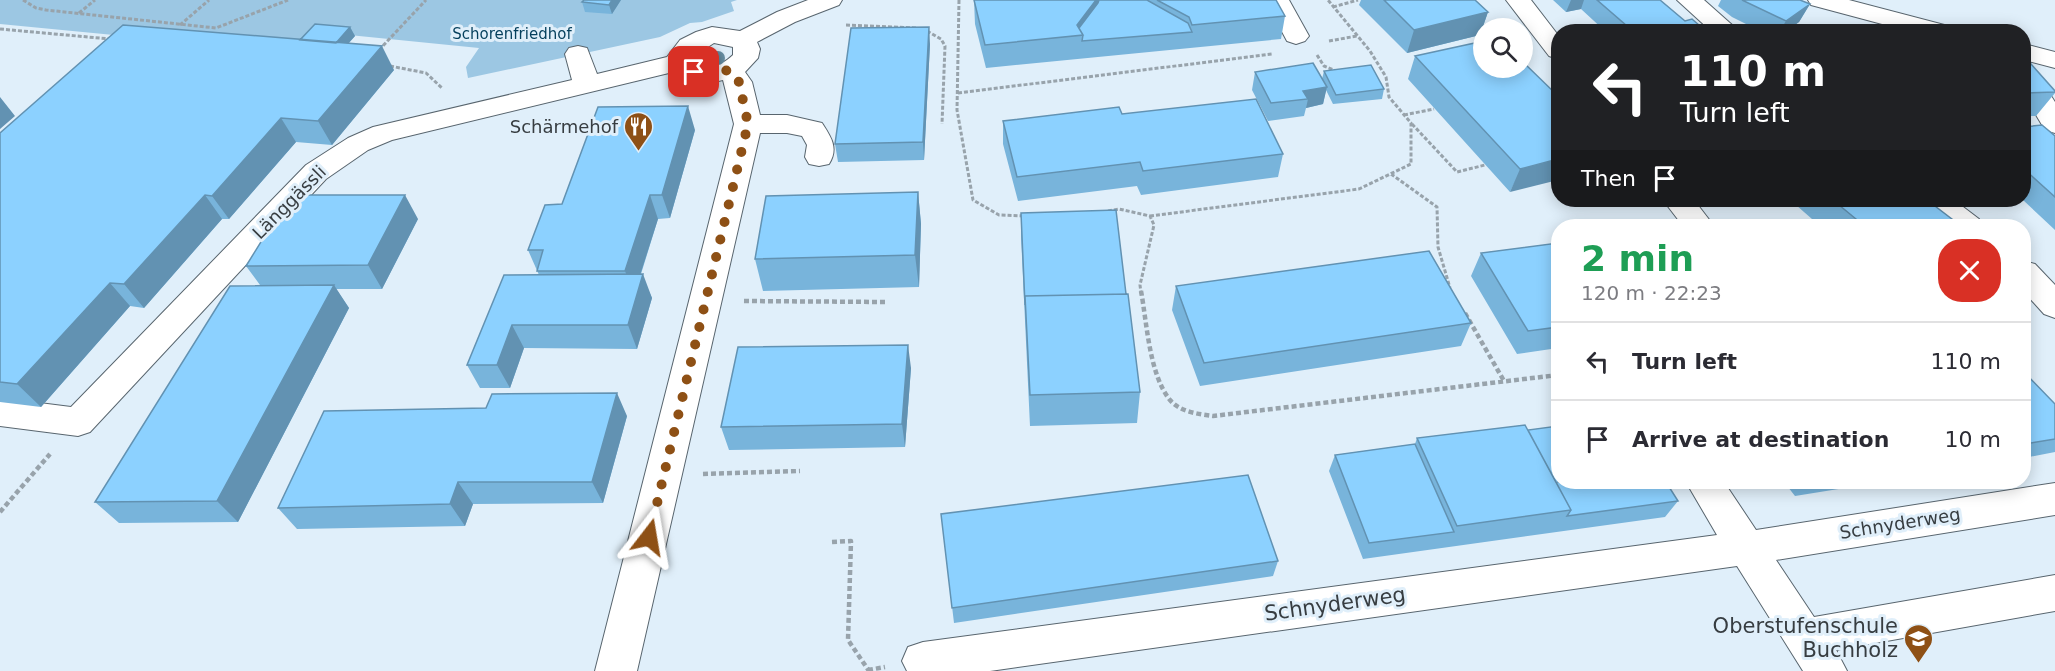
<!DOCTYPE html>
<html lang="en">
<head>
<meta charset="utf-8">
<style>
  body { margin:0; font-family:"DejaVu Sans",sans-serif; background:#f7f7f7; color:#2b2b33; height:100vh; display:flex; flex-direction:column; font-size:22px; white-space:nowrap }
  * { box-sizing:border-box; margin:0 }
  p { font-size:20px; color:#7c7c81 }
  .icon { flex:none; width:33px; height:33px; fill:none; stroke:currentColor; stroke-width:2; stroke-linecap:round; stroke-linejoin:round }
  .map { position:relative; flex:1; overflow:hidden }
  .sheet { position:absolute; left:1551px; top:219px; width:480px; height:270px; display:flex; flex-direction:column; background:#fff; border-radius:24px; box-shadow:0 3px 15px #0003 }
  .sheet>* { flex:none }
  .guide { position:absolute; left:1551px; top:24px; width:480px; height:183px; border-radius:24px; box-shadow:0 3px 15px #0003; background:#202124; color:#fff; overflow:hidden }
  .fabs { position:absolute; left:1473px; top:18px; display:grid; gap:12px }
  .fabs a { display:grid; place-items:center; width:60px; height:60px; border-radius:50%; background:#fff; box-shadow:0 3px 15px #0003; font-size:30px }
  .pin { position:absolute; display:grid; place-items:center; width:51px; height:51px; color:#fff; margin:-26px; border-radius:12px; box-shadow:0 3px 9px #0006 }
  .me { position:absolute; width:66px; margin:-33px; rotate:14deg; stroke-linejoin:round; filter:drop-shadow(0 0 4px #0008) }
  .turn { display:flex; align-items:center; gap:21px; height:126px; padding:0 30px; font-size:27px }
  .turn .icon { width:78px; height:78px; stroke-width:2.5 }
  .turn b { display:block; font-size:42px; line-height:51px }
  .then { display:flex; align-items:center; height:57px; padding:0 30px; background:#0003; gap:12px; font-size:22px }
  .round { display:grid; place-items:center; flex:none; width:63px; height:63px; border-radius:24px; background:#f7f7f7 }
  .headline { display:flex; align-items:center; justify-content:space-between; height:102px; padding:0 30px }
  h1 { font-size:36px; font-weight:700; line-height:45px; color:#1e9e55 }
  ul { padding:0; list-style:none }
  li { display:flex; align-items:center; gap:18px; height:78px; padding:0 30px; border-top:2px solid #e1e1e2 }
  li div { flex:1 }
  li b { display:block; font-size:22px }
  li em { font-style:normal }
  .map>svg:first-child { display:block }
  .green { fill:#9cc7e3 }
  .lines { fill:none; stroke-linecap:round; stroke-linejoin:round }
  .minor-casing { stroke:#58656e; stroke-width:2 }
  .path-far1 { stroke:#98a3ab; stroke-width:3; stroke-dasharray:4 2; stroke-linecap:butt }
  .path { stroke:#98a3ab; stroke-width:4.5; stroke-dasharray:5 3; stroke-linecap:butt }
  .minor { fill:#fff; fill-rule:evenodd }
  .tree { fill:#678ea3 }
  .wall { fill:#78b4db }
  .shaded-wall { fill:#6292b2 }
  .building { fill:#8cd1ff; stroke:#6292b2; stroke-width:1.5 }
  .route { stroke:#8e5015; stroke-width:10; stroke-dasharray:0 18 }
  .labels { text-anchor:middle; dominant-baseline:central; stroke-width:6; stroke-linejoin:round; paint-order:stroke }
  .far-park-label { font-size:15px; fill:#043f5c; stroke:#e0effa }
  .poi-label { font-size:18px; fill:#373d41; stroke:#e0effa; text-anchor:end }
  .street-label { font-size:18px; fill:#373d41; stroke:#e0effa }
  .near-street-label { font-size:21px; fill:#373d41; stroke:#e0effa }
  .near-poi-label { font-size:21px; fill:#373d41; stroke:#e0effa; text-anchor:end }
</style>
</head>
<body>
<div class="map">
<svg width="2055" height="671" viewBox="0 0 2055 671">
  <rect width="100%" height="100%" fill="#e0effa"/>
  <path class="green" d="M0 0H737L731 2 734 11 702 22 690 23 660 37 468 78 466 67 479 48 319 32 299 53 0 24Z"/>
  <g class="lines">
    <defs>
      <path id="minor" d="M808 0H842L839 5 795 22 757 42 760 49 758 58 745 72 752 82 760 115H787L822 123C831 137 839 148 829 164L819 166 809 164 805 157 807 145 802 136 787 133H760L637 671H595L734 124 723 80C707 84 687 83 673 72L392 140 368 150 326 179 90 432 78 436 0 426V398L71 407 306 165 348 138 373 127 572 80 565 54 569 48 578 46 587 48 597 74 667 57 680 40 696 32 712 27 740 31 777 12ZM714 43 733 47V55C722 66 708 69 694 63V56Z
        M1265 0H1289L1309 36 1305 41 1296 44 1287 41Z
        M1506 0H1531L1558 35V59L1549 56Z
        M1677 0H1704L1740 32H1712Z
        M1808 0H1849L1952 27 1955 32H1912L1811 5Z
        M2024 44 2055 52V68L2024 60Z
        M2024 66 2033 68 2055 102V133L2045 130 2024 95Z
        M1663 200H1694L1714 226H1683Z
        M1920 200H1954L1979 219 1983 226H1949L1925 207Z
        M2024 261 2035 264 2055 285V318L2044 314 2024 292Z
        M1686 482H1724L1756 530 2055 483V515L1776 560 1814 617 2055 575V611L1836 650 1847 671H1803L1737 566 990 671H907L902 661 908 647 923 642 1717 535Z"/>
    </defs>
    <use href="#minor" class="minor-casing"/>
    <path class="path-far1" d="M23 0 36 8 46 10 216 28 288 0
      M959 0 957 110 973 200 999 215 1026 216
      M1333 7 1358 0
      M79 13 95 0
      M180 25 209 0
      M846 25 917 28
      M0 29 110 39
      M927 31 941 39 945 46 942 124
      M1329 41 1357 36
      M379 50 426 0
      M1317 55 1324 66 1336 71
      M390 66 426 73 443 89
      M958 93 1272 54
      M1404 115 1434 109
      M1412 124 1457 172 1485 165
      M1391 174 1437 207 1438 247 1450 288
      M1108 211 1119 209 1150 216 1154 225 1140 285 1141 293
      M1150 216 1359 189 1411 164V123L1389 97 1386 77 1370 51 1328 0"/>
    <path class="path" d="M1141 291C1147 323 1149 374 1170 400 1180 412 1198 414 1213 416L1558 375
      M744 301 885 302
      M1465 313 1504 381
      M703 474 800 471
      M0 512 50 454
      M832 542 851 541 848 640 869 671
      M868 670 885 667"/>
    <use href="#minor" class="minor"/>
  </g>
  <circle class="tree" cx="718" cy="58" r="7"/>
  <path class="wall" d="M621 0 612 14 585 12 582 2Z
    M974 0H1276L1285 16 1281 39 986 68 975 24Z
    M1361 0H1475L1488 12 1480 35 1407 53 1359 5Z
    M1553 0H1660L1685 21 1707 32H1606L1581 9 1566 12Z
    M1721 0H1800L1810 4 1799 22 1785 32H1762L1732 17 1718 6Z
    M350 27 355 36 348 44 394 70 332 145 296 142 229 219H222L144 308 130 306 41 407 0 402V133L300 40Z
    M930 44 924 160 838 162 835 144Z
    M1415 56 1558 96 1510 192 1408 79Z
    M2024 56 2055 91V93L2036 116H2024Z
    M1324 71 1384 89 1382 99 1333 104 1326 90 1323 104 1306 108 1304 116 1268 121 1252 90 1255 72 1322 79Z
    M1122 114 1283 154 1278 177 1141 195 1137 186 1018 201 1003 144V121Z
    M2024 127 2055 136V230L2023 200H2024Z
    M695 130 670 218 658 219 641 274 652 298 637 349 524 348 510 388H480L467 365 539 275 528 250 562 204Z
    M918 192 921 224 919 287 763 291 755 259Z
    M1799 200H1927L1961 226H1820L1796 205Z
    M1021 213 1126 294 1140 392 1137 423 1030 426 1021 236Z
    M418 219 382 289H336L349 308 238 522 119 523 95 502 260 285 246 266Z
    M1558 243V348L1517 354 1471 276 1481 253Z
    M1176 286 1471 323 1461 346 1200 386 1172 310Z
    M911 368 905 447 729 450 721 427Z
    M2024 372 2055 404V452L2024 458Z
    M627 416 603 503 473 504 465 526 297 529 278 508Z
    M1528 430 1678 501 1665 517 1363 559 1329 471 1335 455 1415 444 1417 438Z
    M1784 482H1882L1795 496Z
    M941 514 1278 561 1273 576 954 623Z"/>
  <path class="shaded-wall" d="M612 0H621L612 14 609 5Z
    M1096 0H1099L1097 20 1083 35 1077 25Z
    M1571 0H1584L1581 9 1566 12Z
    M1810 4 1799 22 1785 32H1779L1786 21Z
    M1488 12 1480 35 1407 53 1414 30Z
    M350 27 355 36 336 57 331 48Z
    M929 27 930 44 924 160 923 142Z
    M382 46 394 70 332 145 318 121Z
    M1327 87 1323 104 1306 108 1308 99 1303 91Z
    M0 97 15 116 0 129Z
    M688 106 695 130 670 218 662 195Z
    M281 118 296 142 229 219 212 196Z
    M1558 159V180L1510 192 1520 169Z
    M918 192 921 224 919 287 915 255Z
    M205 195 222 219 144 308 124 284Z
    M405 195 418 219 382 289 368 265Z
    M650 195 658 219 634 294 625 271Z
    M643 274 652 298 637 349 628 325Z
    M110 283 130 306 41 407 17 384Z
    M334 285 349 308 238 522 217 501Z
    M512 325 524 348 510 388 497 365Z
    M908 345 911 368 905 447 902 424Z
    M617 393 627 416 603 503 592 482Z
    M458 482 473 504 465 526 450 504Z"/>
  <path class="building" d="M584 0H612L609 5 582 2Z
    M974 0H1096L1077 25 1083 35 985 45Z
    M1099 0H1147L1188 23 1192 32 1082 41 1083 35 1079 28 1098 3Z
    M1157 0H1276L1285 16 1192 25 1189 17Z
    M1384 0H1475L1488 12 1414 30Z
    M1597 0H1660L1685 21 1692 19 1707 32H1634Z
    M1742 0H1800L1810 4 1786 21Z
    M315 24 350 27 336 43 300 40Z
    M123 25 382 46 318 121 281 118 212 196 205 195 124 284 110 283 17 384 0 382V133Z
    M1981 25 1990 32H1900L1897 28Z
    M929 27 923 142 835 144 851 28Z
    M1484 41V68H1522V61L1558 96V159L1520 169 1415 56Z
    M2024 56 2055 91V92L2024 93Z
    M1313 63 1327 87 1303 91 1308 99 1271 103 1255 72Z
    M1371 65 1384 89 1336 95 1324 71Z
    M1256 99 1283 154 1143 171 1140 162 1017 177 1003 121 1119 107 1122 114Z
    M688 106 662 195H650L625 271H537L543 250H528L545 205 562 204 598 107Z
    M2042 125 2055 136V197L2024 169V127Z
    M918 192 915 255 755 259 766 196Z
    M290 195H405L368 265 246 266Z
    M1833 200H1927L1961 226H1852L1847 221 1856 219Z
    M1116 210 1126 294 1025 296V305L1021 213Z
    M1558 243V327L1528 331 1481 253Z
    M1429 251 1471 323 1204 363 1176 286Z
    M643 274 628 325H512L497 365H467L504 275Z
    M334 285 217 501 95 502 230 286Z
    M1128 294 1140 392 1030 395 1025 296Z
    M908 345 902 424 721 427 738 347Z
    M2024 372 2055 404V439L2024 444Z
    M617 393 592 482H458L450 504 278 508 324 411 486 408 492 394Z
    M1525 425 1571 510 1457 526 1417 438Z
    M1558 426V482H1666L1678 501 1567 516 1571 510 1528 430Z
    M1415 444 1454 532 1369 543 1335 455Z
    M1248 475 1278 561 952 608 941 514Z"/>
  <g class="lines">
    <path class="route" d="M649 537 748 124 739 82 729 70 705 74 694 72"/>
  </g>
  <defs>
    <symbol id="restaurant-pin" viewBox="-11 -11 22 30"><path d="M0 17L-7.5 6A9.5 9.5 0 1 1 7.5 6Z" fill="#8e5015" stroke="#e0effa"/><path d="M-5-6h1v4h1v-4h1v4h1v-4h1v5L-1.5 .5V6h-2V.5L-5-1ZM5-6V6H3V1.5H1.5Q1.5-4 5-6Z" fill="#fff"/></symbol>
    <symbol id="school-pin" viewBox="-11 -11 22 30"><path d="M0 17L-7.5 6A9.5 9.5 0 1 1 7.5 6Z" fill="#8e5015" stroke="#e0effa"/><path d="M0-5L7-2L0 1L-7-2ZM-4 1L0 2.5L4 1V4Q0 6-4 4Z" fill="#fff"/></symbol>
  </defs>
  <g fill-rule="evenodd">
    <use href="#restaurant-pin" x="622" y="110" width="33" height="45"/>
    <use href="#school-pin" x="1902" y="622" width="33" height="45"/>
  </g>
  <g class="labels">
    <g class="far-park-label">
      <text x="512" y="34">Schorenfriedhof</text>
    </g>
    <g class="poi-label">
      <text x="618" y="126">Schärmehof</text>
    </g>
    <g class="street-label">
      <text transform="translate(289 202) rotate(-45)">Länggässli</text>
      <text transform="translate(1900 523) rotate(-9)">Schnyderweg</text>
    </g>
    <g class="near-street-label">
      <text transform="translate(1335 604) rotate(-8)">Schnyderweg</text>
    </g>
    <g class="near-poi-label">
      <text x="1898" y="626">Oberstufenschule<tspan x="1898" dy="24">Buchholz</tspan></text>
    </g>
  </g>
</svg>
<div class="fabs">
<a><svg class="icon" aria-label="search" viewBox="0 0 24 24"><circle cx="10" cy="10" r="6"/><path d="M15 15l6 6"/></svg></a>
</div>
<div class="pin" style="left:694px;top:72px;background:#d93025"><svg class="icon" aria-label="arrive" viewBox="0 0 24 24"><path d="M6 21V4h12l-3 4 3 4H6"/></svg></div>
<svg class="me" style="left:649px;top:537px" viewBox="-20 -20 40 40"><path d="M0-17L14 15 0 8-14 15z" fill="#8e5015" stroke="#fff" stroke-width="4"/></svg>
<div class="guide">
<div class="turn"><svg class="icon" aria-label="left" viewBox="0 0 24 24"><path d="M17 20v-9H6M10 6l-5 5 5 5"/></svg><div><b>110 m</b>Turn left</div></div>
<div class="then">Then<svg class="icon" aria-label="arrive" viewBox="0 0 24 24"><path d="M6 21V4h12l-3 4 3 4H6"/></svg></div>
</div>
<section class="sheet">
<div class="headline"><div><h1>2 min</h1><p>120 m · 22:23</p></div><a class="round" style="background:#d93025;color:#fff"><svg class="icon" aria-label="close" viewBox="0 0 24 24"><path d="M6 6l12 12M18 6L6 18"/></svg></a></div>
<ul>
<li><svg class="icon" aria-label="left" viewBox="0 0 24 24"><path d="M17 20v-9H6M10 6l-5 5 5 5"/></svg><div><b>Turn left</b></div><em>110 m</em></li>
<li><svg class="icon" aria-label="arrive" viewBox="0 0 24 24"><path d="M6 21V4h12l-3 4 3 4H6"/></svg><div><b>Arrive at destination</b></div><em>10 m</em></li>
</ul>
</section>
</div>
</body>
</html>
